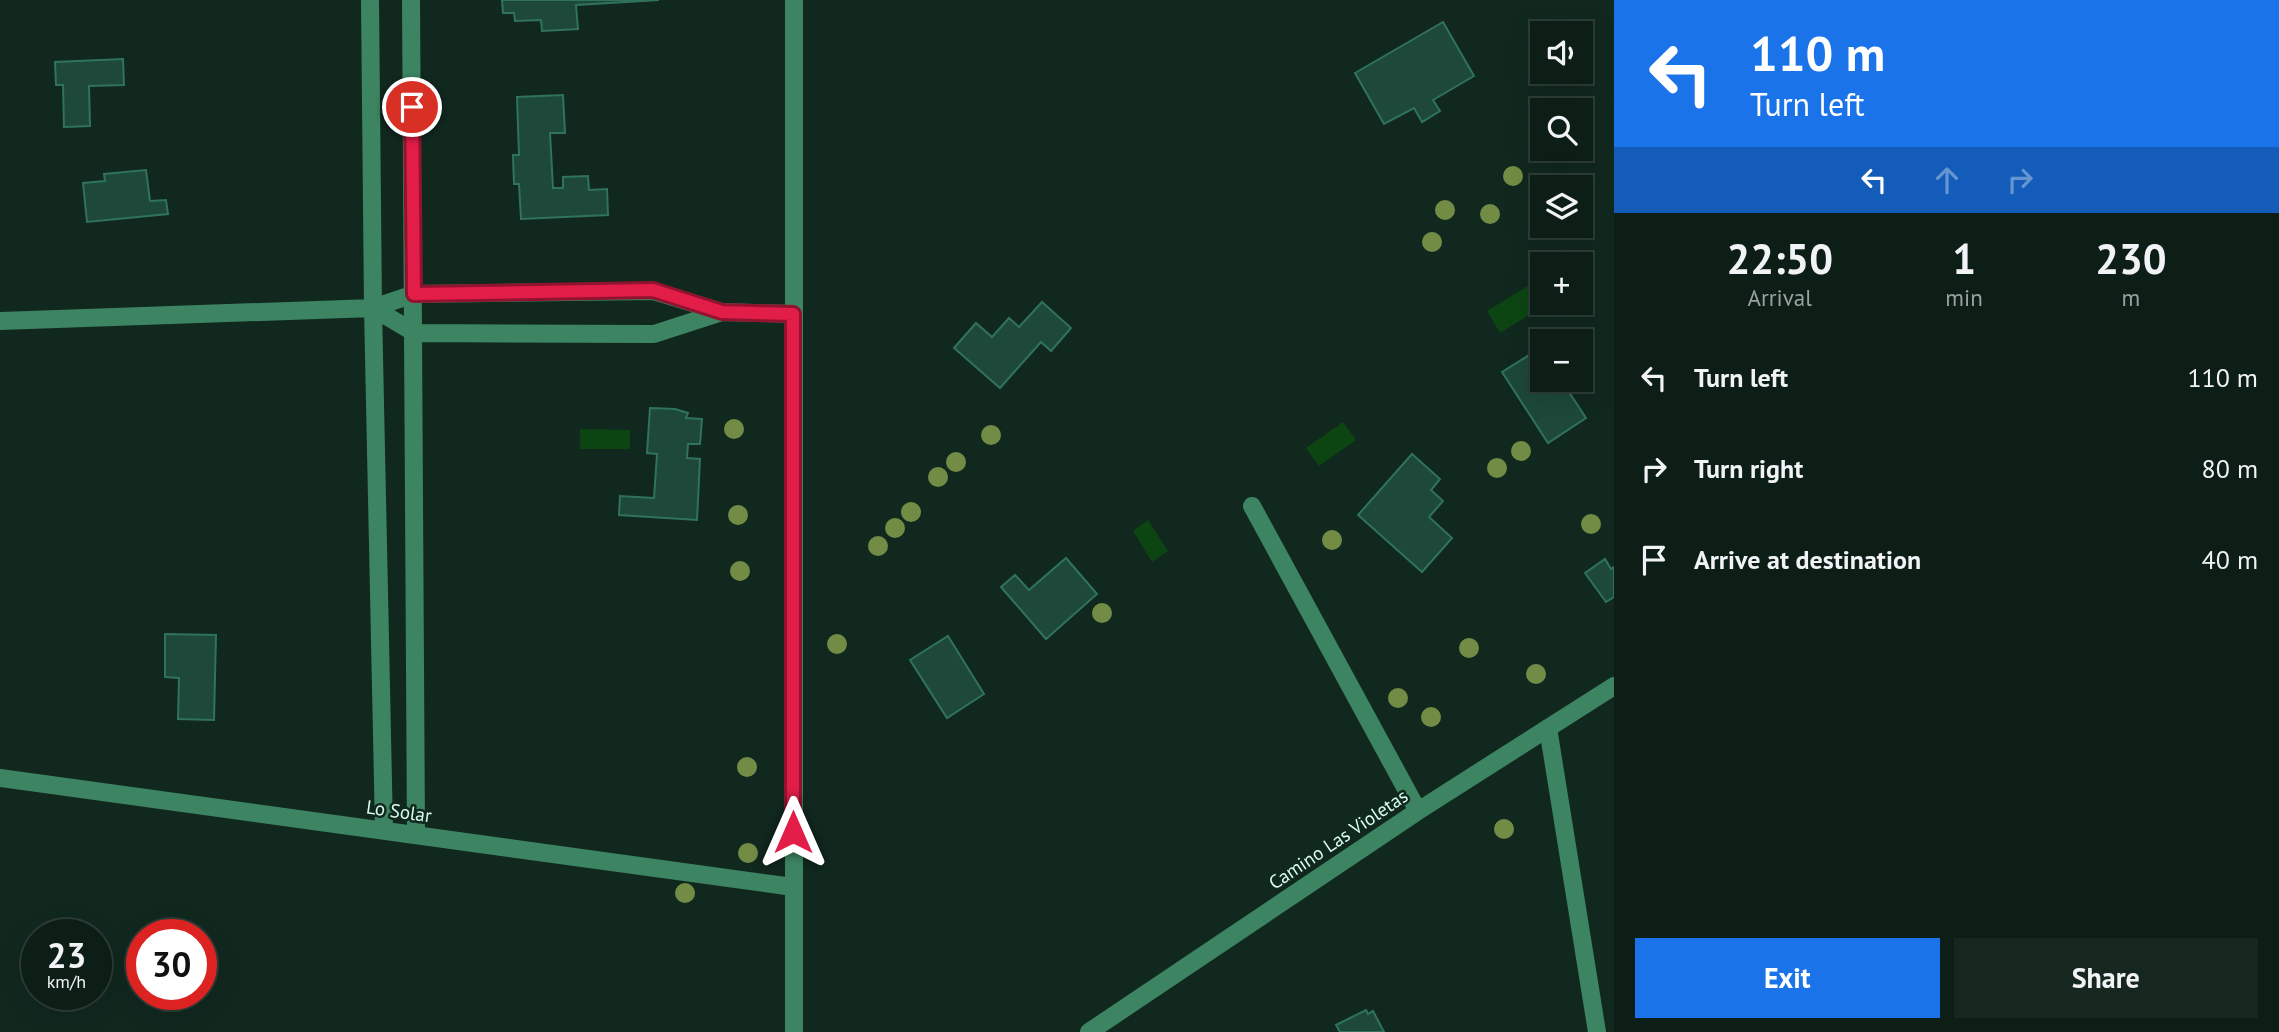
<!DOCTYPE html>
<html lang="en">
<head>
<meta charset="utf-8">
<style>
  body { margin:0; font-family:"PT Sans",sans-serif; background:#162720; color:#f1f3f6; height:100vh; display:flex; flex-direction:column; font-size:26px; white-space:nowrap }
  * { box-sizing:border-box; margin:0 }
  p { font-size:23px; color:#9aa2a1 }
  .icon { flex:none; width:38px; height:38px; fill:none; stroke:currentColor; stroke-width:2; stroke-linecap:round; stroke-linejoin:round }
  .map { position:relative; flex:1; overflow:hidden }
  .details { display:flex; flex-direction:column; background:#0d1e17; width:665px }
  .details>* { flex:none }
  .guide { background:#1a73e8; color:#fff; overflow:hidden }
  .buttons { position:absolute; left:1530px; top:21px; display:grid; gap:14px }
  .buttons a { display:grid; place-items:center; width:63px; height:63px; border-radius:0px; background:#0d1e17; box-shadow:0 7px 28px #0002,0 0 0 2px #2d3c36; font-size:35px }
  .speed { position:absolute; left:21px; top:919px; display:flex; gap:14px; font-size:35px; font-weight:700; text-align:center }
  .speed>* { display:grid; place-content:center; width:91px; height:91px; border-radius:50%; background:#0d1e17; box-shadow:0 7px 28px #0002,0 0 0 2px #2d3c36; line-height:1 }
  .speed small { font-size:18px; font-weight:400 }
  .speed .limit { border:10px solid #d22; background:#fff; color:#111 }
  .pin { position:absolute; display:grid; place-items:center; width:60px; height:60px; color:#fff; margin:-30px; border:4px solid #fff; border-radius:50%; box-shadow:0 2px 7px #0007 }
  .me { position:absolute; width:77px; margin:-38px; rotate:0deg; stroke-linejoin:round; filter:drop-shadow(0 0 5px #0008) }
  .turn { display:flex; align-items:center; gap:24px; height:147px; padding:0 21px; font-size:32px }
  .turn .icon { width:91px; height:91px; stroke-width:2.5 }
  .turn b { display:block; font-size:49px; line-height:60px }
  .lanes { display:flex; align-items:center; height:66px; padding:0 21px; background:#0003; justify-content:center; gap:35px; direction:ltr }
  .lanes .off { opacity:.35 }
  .eta { display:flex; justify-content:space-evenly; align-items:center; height:119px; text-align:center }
  .eta b { font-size:42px; font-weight:700; line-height:49px }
  .button { display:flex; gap:14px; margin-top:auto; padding:14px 21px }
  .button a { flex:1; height:80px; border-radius:0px; background:#1a73e8; color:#fff; font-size:28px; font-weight:700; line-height:80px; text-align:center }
  .button a+a { background:#162720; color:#f1f3f6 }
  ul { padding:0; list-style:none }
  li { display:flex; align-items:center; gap:21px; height:91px; padding:0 21px }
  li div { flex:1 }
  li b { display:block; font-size:26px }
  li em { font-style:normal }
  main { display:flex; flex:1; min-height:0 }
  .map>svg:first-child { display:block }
  .water { fill:#0c4512 }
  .building { fill:#1d483a; stroke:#30735d; stroke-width:2 }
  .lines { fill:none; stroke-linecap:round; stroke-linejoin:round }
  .minor { stroke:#3d8562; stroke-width:18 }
  .tree { fill:#728c46 }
  .route-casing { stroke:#92132f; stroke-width:18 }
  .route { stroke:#e11d48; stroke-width:12 }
  .labels { text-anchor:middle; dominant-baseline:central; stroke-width:5; stroke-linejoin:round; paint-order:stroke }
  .street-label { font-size:19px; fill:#d8feee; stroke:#11281f }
</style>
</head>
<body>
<main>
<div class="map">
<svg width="1614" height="1032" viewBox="0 0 1614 1032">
  <rect width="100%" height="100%" fill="#11281f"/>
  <path class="water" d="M1531 284 1544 306 1500 333 1487 311Z
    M1343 422 1356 440 1319 466 1306 448Z
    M580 429 630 430V449H580Z
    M1148 520 1168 551 1152 562 1133 531Z"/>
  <path class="building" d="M502 0H659L576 5 578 29 542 31 541 20 515 21 514 13H503Z
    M1443 22 1474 76 1433 100 1440 111 1422 122 1414 108 1384 124 1355 73Z
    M123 59 124 85 89 86 90 126 64 127 63 85H56L55 62Z
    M563 95 565 133H550L553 188H563V177L588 176 589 190 607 189 608 215 521 219 519 184H514L513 155H519L517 97Z
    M146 170 150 201 166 200 168 214 87 222 83 183 105 181 104 174Z
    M1042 302 1071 328 1051 351 1041 342 1000 388 954 348 976 323 992 337 1009 318 1019 327Z
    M1564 332 1571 341H1550Z
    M1542 347V380H1561L1586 418 1548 443 1502 372Z
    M650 408 675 409 688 413 686 418 702 419 700 444H688L687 458 700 459 697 520 619 515 620 496 654 498 657 454 647 453Z
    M1412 454 1440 479 1431 490 1443 501 1429 517 1452 538 1422 572 1358 515Z
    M1066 558 1097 594 1046 639 1001 587 1015 575 1029 590Z
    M1605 559 1611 569 1614 567V597L1606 602 1585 573Z
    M165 634 216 635 214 720 178 719 179 678 165 677Z
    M948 636 984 694 947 718 910 660Z
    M1366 1010 1368 1014 1373 1011 1384 1032H1340L1336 1025Z"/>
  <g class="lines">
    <path class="minor" d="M370 0 373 308 384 830
      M411 0 416 834
      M794 0V1032
      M373 308 415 333 654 334 722 312
      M0 321 373 308 414 294 653 291 722 312 794 314
      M1252 506 1418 811
      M1548 728 1597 1032
      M0 778 793 887
      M1089 1032 1418 811 1614 686"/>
  </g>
  <g class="tree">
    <circle cx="1513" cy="176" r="10"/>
    <circle cx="1445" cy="210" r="10"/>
    <circle cx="1490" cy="214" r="10"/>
    <circle cx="1432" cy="242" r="10"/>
    <circle cx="734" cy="429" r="10"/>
    <circle cx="991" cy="435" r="10"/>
    <circle cx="1521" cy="451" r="10"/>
    <circle cx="956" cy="462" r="10"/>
    <circle cx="1497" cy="468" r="10"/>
    <circle cx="938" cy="477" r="10"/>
    <circle cx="911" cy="512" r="10"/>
    <circle cx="738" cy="515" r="10"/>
    <circle cx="1591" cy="524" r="10"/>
    <circle cx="895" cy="528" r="10"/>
    <circle cx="1332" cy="540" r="10"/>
    <circle cx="878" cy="546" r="10"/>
    <circle cx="740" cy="571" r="10"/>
    <circle cx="1102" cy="613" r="10"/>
    <circle cx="837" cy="644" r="10"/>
    <circle cx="1469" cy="648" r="10"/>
    <circle cx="1536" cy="674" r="10"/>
    <circle cx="1398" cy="698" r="10"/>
    <circle cx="1431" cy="717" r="10"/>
    <circle cx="747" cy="767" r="10"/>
    <circle cx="1504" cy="829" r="10"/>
    <circle cx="748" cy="853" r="10"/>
    <circle cx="685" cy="893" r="10"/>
  </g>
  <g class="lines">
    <defs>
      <path id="route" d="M412 107 414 294 653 290 722 312 793 314V832"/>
    </defs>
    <use href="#route" class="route-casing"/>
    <use href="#route" class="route"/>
  </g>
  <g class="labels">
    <g class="street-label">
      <text transform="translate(399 811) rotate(8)">Lo Solar</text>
      <text transform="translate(1338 839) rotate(-34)">Camino Las Violetas</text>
    </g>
  </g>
</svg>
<div class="buttons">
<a><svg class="icon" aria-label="sound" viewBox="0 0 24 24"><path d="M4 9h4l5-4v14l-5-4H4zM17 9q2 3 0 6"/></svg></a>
<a><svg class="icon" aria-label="search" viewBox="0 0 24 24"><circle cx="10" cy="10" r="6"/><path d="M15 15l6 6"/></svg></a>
<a><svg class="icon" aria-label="layers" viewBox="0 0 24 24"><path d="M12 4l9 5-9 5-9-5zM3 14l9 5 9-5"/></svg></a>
<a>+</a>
<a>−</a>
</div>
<div class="speed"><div>23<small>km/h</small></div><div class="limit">30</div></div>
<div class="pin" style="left:412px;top:107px;background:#d93025"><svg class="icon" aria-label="arrive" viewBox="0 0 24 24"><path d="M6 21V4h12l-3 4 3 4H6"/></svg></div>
<svg class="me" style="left:793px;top:832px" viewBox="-20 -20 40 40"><path d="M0-17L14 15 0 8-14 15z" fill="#e11d48" stroke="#fff" stroke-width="4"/></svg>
</div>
<section class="details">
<div class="guide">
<div class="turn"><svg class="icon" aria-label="left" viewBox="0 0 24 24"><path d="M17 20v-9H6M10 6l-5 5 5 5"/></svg><div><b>110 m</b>Turn left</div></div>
<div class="lanes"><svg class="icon" aria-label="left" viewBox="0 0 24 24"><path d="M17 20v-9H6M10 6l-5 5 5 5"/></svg><svg class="icon off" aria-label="ahead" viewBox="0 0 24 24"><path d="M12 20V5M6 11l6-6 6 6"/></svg><svg class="icon off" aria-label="right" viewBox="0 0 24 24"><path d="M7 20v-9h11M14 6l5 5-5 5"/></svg></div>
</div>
<div class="eta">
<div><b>22:50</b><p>Arrival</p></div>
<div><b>1</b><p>min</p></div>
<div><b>230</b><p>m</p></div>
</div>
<ul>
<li><svg class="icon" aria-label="left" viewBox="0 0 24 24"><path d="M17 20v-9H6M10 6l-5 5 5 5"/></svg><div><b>Turn left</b></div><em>110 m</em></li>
<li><svg class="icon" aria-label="right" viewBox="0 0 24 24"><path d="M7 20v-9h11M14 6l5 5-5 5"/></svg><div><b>Turn right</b></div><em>80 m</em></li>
<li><svg class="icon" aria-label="arrive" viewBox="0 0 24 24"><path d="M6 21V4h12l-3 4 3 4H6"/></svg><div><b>Arrive at destination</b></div><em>40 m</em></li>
</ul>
<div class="button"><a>Exit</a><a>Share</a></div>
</section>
</main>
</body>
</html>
